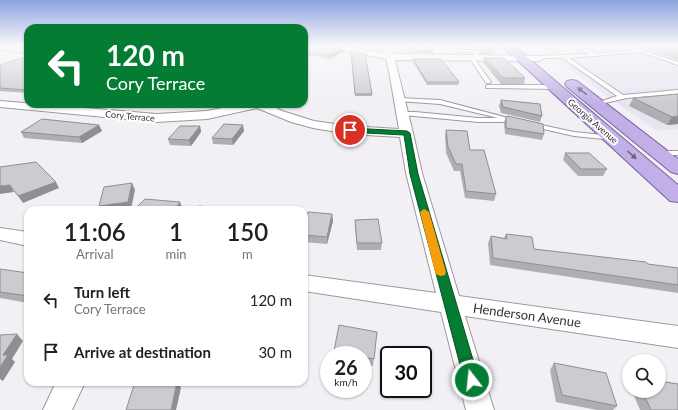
<!DOCTYPE html>
<html lang="en">
<head>
<meta charset="utf-8">
<style>
  body { margin:0; font-family:Lato,sans-serif; background:#f2f2f2; color:#202124; height:100vh; display:flex; flex-direction:column; font-size:15px; white-space:nowrap }
  * { box-sizing:border-box; margin:0 }
  p { font-size:13px; color:#757577 }
  .icon { flex:none; width:22px; height:22px; fill:none; stroke:currentColor; stroke-width:2; stroke-linecap:round; stroke-linejoin:round }
  .map { position:relative; flex:1; overflow:hidden }
  .drawer { position:absolute; left:24px; top:206px; width:284px; height:180px; display:flex; flex-direction:column; background:#fff; border-radius:12px; box-shadow:0 1px 3px #0004 }
  .drawer>* { flex:none }
  .guide { position:absolute; left:24px; top:24px; width:284px; height:84px; border-radius:12px; box-shadow:0 1px 3px #0004; background:#057c33; color:#fff; overflow:hidden }
  .fabs { position:absolute; left:622px; top:354px; display:grid; gap:8px }
  .fabs a { display:grid; place-items:center; width:44px; height:44px; border-radius:50%; background:#fff; box-shadow:0 1px 3px #0004; font-size:20px }
  .speed { position:absolute; left:320px; top:346px; display:flex; gap:8px; font-size:20px; font-weight:700; text-align:center }
  .speed>* { display:grid; place-content:center; width:52px; height:52px; border-radius:50%; background:#fff; box-shadow:0 1px 3px #0004; line-height:1 }
  .speed small { font-size:10px; font-weight:400 }
  .speed .limit { border:2px solid #111; border-radius:6px; background:#fff; color:#111 }
  .pin { position:absolute; display:grid; place-items:center; width:34px; height:34px; color:#fff; margin:-17px; border:2px solid #fff; border-radius:50%; box-shadow:0 1px 4px #0007 }
  .me { position:absolute; width:44px; margin:-22px; rotate:344deg; stroke-linejoin:round; filter:drop-shadow(0 0 3px #0008) }
  .turn { display:flex; align-items:center; gap:14px; height:84px; padding:0 16px; font-size:18px }
  .turn .icon { width:52px; height:52px; stroke-width:2.5 }
  .turn b { display:block; font-size:28px; line-height:34px }
  .eta { display:flex; justify-content:space-evenly; align-items:center; height:68px; text-align:center }
  .eta b { font-size:24px; font-weight:600; line-height:28px }
  ul { padding:0; list-style:none }
  li { display:flex; align-items:center; gap:12px; height:52px; padding:0 16px }
  li div { flex:1 }
  li b { display:block; font-size:15px }
  li em { font-style:normal }
  .map>svg:first-child { display:block }
  .built { fill:#e8e5f1 }
  .lines { fill:none; stroke-linecap:round; stroke-linejoin:round }
  .service-casing { stroke:#9b9a9f; stroke-width:2 }
  .minor-casing { stroke:#9b9a9f; stroke-width:2 }
  .primary-casing { stroke:#75609d; stroke-width:2 }
  .service { fill:#fff; fill-rule:evenodd }
  .minor { fill:#fff; fill-rule:evenodd }
  .primary { fill:#c2afe7; fill-rule:evenodd }
  .wall { fill:#afafb3 }
  .shaded-wall { fill:#8f8e92 }
  .building { fill:#cccbd0; stroke:#8f8e92 }
  .oneway { fill:#6b637a }
  .route { fill:#057c33; stroke:#035121 }
  .slow { fill:#f59e0b }
  .labels { text-anchor:middle; dominant-baseline:central; stroke-width:4; stroke-linejoin:round; paint-order:stroke }
  .far-street-label { font-size:9px; fill:#313132; stroke:#fff }
  .near-street-label { font-size:13px; fill:#313132; stroke:#fff }
</style>
</head>
<body>
<div class="map">
<svg width="678" height="410" viewBox="0 0 678 410">
  <rect width="100%" height="100%" fill="#f2f0f5"/>
  <path class="built" d="M543 46H678V129L657 131 538 48Z"/>
  <g class="lines">
    <defs>
      <path id="service" d="M457 46H461L463 50H476L482 59 478 60 473 52H460Z
        M570 46H577L594 52V54L635 50 634 49 636 48 678 62V65L641 52 569 58 623 95 678 90V94L627 98 596 105V103L617 96 563 58H537L535 57 537 56 590 54Z
        M469 57H473L491 82 490 83H486Z
        M488 85H555L558 87 555 89 486 88V86Z
        M400 98 440 100 520 121 517 123 506 120 503 122H478L403 115 400 113 401 112H415L478 118H498L440 104 398 101 397 100Z
        M532 123 574 132 613 136 616 138 613 140 574 136 530 126 529 125Z
        M656 151H678V155H656Z"/>
      <path id="minor" d="M0 46 28 49V53L0 49Z
        M326 46H345L384 53 382 46H390L393 54 542 56 543 58 542 60 539 61 395 60 413 133 422 173 459 296 678 326V348L465 316 494 410H466L441 312 304 291V275L436 293 406 173 400 137 349 134 313 128 291 122 257 108 207 119 157 122 0 107V101L157 114 207 111 242 104H268L282 111 314 121 349 126 399 129 389 71 386 59 330 48Z
        M0 228 28 232V246L0 240Z
        M56 382H85L72 410H43Z"/>
      <path id="primary" d="M502 46H514L678 185V202L670 201Z
        M572 80 577 81 678 159V174L671 172 567 87 565 84 567 81Z"/>
    </defs>
    <use href="#service" class="service-casing"/>
    <use href="#minor" class="minor-casing"/>
    <use href="#primary" class="primary-casing"/>
    <use href="#service" class="service"/>
    <use href="#minor" class="minor"/>
    <use href="#primary" class="primary"/>
  </g>
  <path class="wall" d="M304 46 343 48V52L329 59 304 54Z
    M355 46H364V48Z
    M407 46H431L434 51V53H410Z
    M469 46H479V48H471Z
    M486 46H494L496 48 494 54H480L481 48Z
    M639 46H678V60Z
    M351 54 372 94V96H355Z
    M28 58V93L0 91V65Z
    M484 58 525 78 524 84H501L483 62Z
    M413 59 459 82 458 85H427L413 62Z
    M678 94V124L667 125 629 106 633 98Z
    M501 100 542 116 540 122 501 113 499 106Z
    M506 117 544 134 542 140 505 134 504 123Z
    M99 125 102 131 82 143 24 138 21 132Z
    M200 126 201 132 191 146 170 145 168 139Z
    M446 130 470 150 496 194 494 201 465 198 460 171H454L446 153 445 136Z
    M244 131 233 145 213 144 212 138Z
    M565 153 607 169 603 176H578L563 160Z
    M332 214 333 221 327 244 304 242V219Z
    M355 220 382 243 381 250H357L355 227Z
    M506 234 534 249 678 268V293L490 265 488 243 491 236 504 238Z
    M0 269 28 273V303L0 298Z
    M377 332 373 366 363 364V355H334V351Z
    M554 363 617 406 613 410H597L556 402 550 370Z
    M632 391H659L678 410H640Z"/>
  <path class="shaded-wall" d="M343 48V52L329 59V55Z
    M678 116V124L667 125 672 117Z
    M99 125 102 131 82 143 79 137Z
    M243 125 244 131 233 145 232 139Z
    M200 126 201 132 191 146 189 140Z
    M56 182 59 188 23 203 18 196Z
    M132 183 135 190 131 209 122 210H100L99 206Z
    M10 185 14 192 0 194V186Z
    M180 202 183 209 182 210H174Z
    M332 214 333 221 327 244V237Z
    M17 334 23 341 12 359 15 362 3 381 0 379V367L3 355Z
    M177 382H178L181 388 176 410H171Z"/>
  <path class="building" d="M304 46H332L343 48 329 55 304 51Z
    M408 46H431L434 51 410 50Z
    M488 46H494L496 48H481Z
    M660 46H678V52Z
    M351 51 365 54 372 94H355Z
    M21 58H28V90L0 88V65Z
    M484 58H504L525 78H503Z
    M413 59H441L459 82H427Z
    M678 94V116L672 117 633 98Z
    M501 100 540 104 542 116 503 107Z
    M508 116 543 124 544 134 506 128V117Z
    M42 119 99 125 79 137 21 132Z
    M224 124 243 125 232 139 212 138Z
    M180 126H200L189 140 168 139Z
    M446 130 467 131 470 150H484L496 194 466 191 462 164H456L448 147Z
    M565 153H589L607 169H581Z
    M36 162 56 182 18 196 10 185 0 186V167Z
    M132 183 128 202 99 206 104 187Z
    M145 199 180 202 174 210H134Z
    M199 206 234 210H196Z
    M308 212 332 214 327 237 304 235V219H306Z
    M378 219 382 243H357L355 220Z
    M506 234 532 237 534 249 646 262 648 264 678 268V285L493 258 491 236 507 239Z
    M0 269 28 273V296L0 292Z
    M339 325 377 332 374 359 363 357V355H354L334 351Z
    M17 334 3 355H8L0 367V335Z
    M554 363 606 373 617 406 562 395Z
    M659 381 678 384V410H651L642 391H659Z
    M165 382H177L171 410H126L134 385Z"/>
  <defs><path id="oneway-solid" d="M-6-.8H1V-3.2L6.5 0L1 3.2V.8H-6Z"/></defs>
  <g class="oneway">
    <use href="#oneway-solid" transform="translate(582 91) rotate(-142)"/>
    <use href="#oneway-solid" transform="translate(632 155) rotate(42)"/>
  </g>
  <linearGradient id="sky" x2="0" y2="1"><stop stop-color="#8da4e0"/><stop offset="0.44" stop-color="#f9f8fa"/><stop offset="1" stop-color="#f9f8fa" stop-opacity="0"/></linearGradient>
  <rect width="678" height="104" fill="url(#sky)"/>
  <path class="route" d="M350 128 407 131 410 133 418 174 479 380 477 385 472 387 466 385 464 380 410 174 404 135 347 132 346 130Z"/>
  <path class="slow" d="M424 209 429 212 446 272 445 275 441 276 437 275 435 272 420 212Z"/>
  <g class="labels">
    <g class="far-street-label">
      <text transform="translate(130 116) rotate(5)">Cory Terrace</text>
      <text transform="translate(593 121) rotate(41)">Georgia Avenue</text>
    </g>
    <g class="near-street-label">
      <text transform="translate(527 315) rotate(8)">Henderson Avenue</text>
    </g>
  </g>
</svg>
<div class="fabs">
<a><svg class="icon" aria-label="search" viewBox="0 0 24 24"><circle cx="10" cy="10" r="6"/><path d="M15 15l6 6"/></svg></a>
</div>
<div class="speed"><div>26<small>km/h</small></div><div class="limit">30</div></div>
<div class="pin" style="left:350px;top:130px;background:#d93025"><svg class="icon" aria-label="arrive" viewBox="0 0 24 24"><path d="M6 21V4h12l-3 4 3 4H6"/></svg></div>
<svg class="me" style="left:472px;top:380px" viewBox="-20 -20 40 40"><circle r="17" fill="#057c33" stroke="#fff" stroke-width="3"/><path d="M0-11L8 9 0 5-8 9z" fill="#fff"/></svg>
<div class="guide">
<div class="turn"><svg class="icon" aria-label="left" viewBox="0 0 24 24"><path d="M17 20v-9H6M10 6l-5 5 5 5"/></svg><div><b>120 m</b>Cory Terrace</div></div>
</div>
<section class="drawer">
<div class="eta">
<div><b>11:06</b><p>Arrival</p></div>
<div><b>1</b><p>min</p></div>
<div><b>150</b><p>m</p></div>
</div>
<ul>
<li><svg class="icon" aria-label="left" viewBox="0 0 24 24"><path d="M17 20v-9H6M10 6l-5 5 5 5"/></svg><div><b>Turn left</b><p>Cory Terrace</p></div><em>120 m</em></li>
<li><svg class="icon" aria-label="arrive" viewBox="0 0 24 24"><path d="M6 21V4h12l-3 4 3 4H6"/></svg><div><b>Arrive at destination</b></div><em>30 m</em></li>
</ul>
</section>
</div>
</body>
</html>
